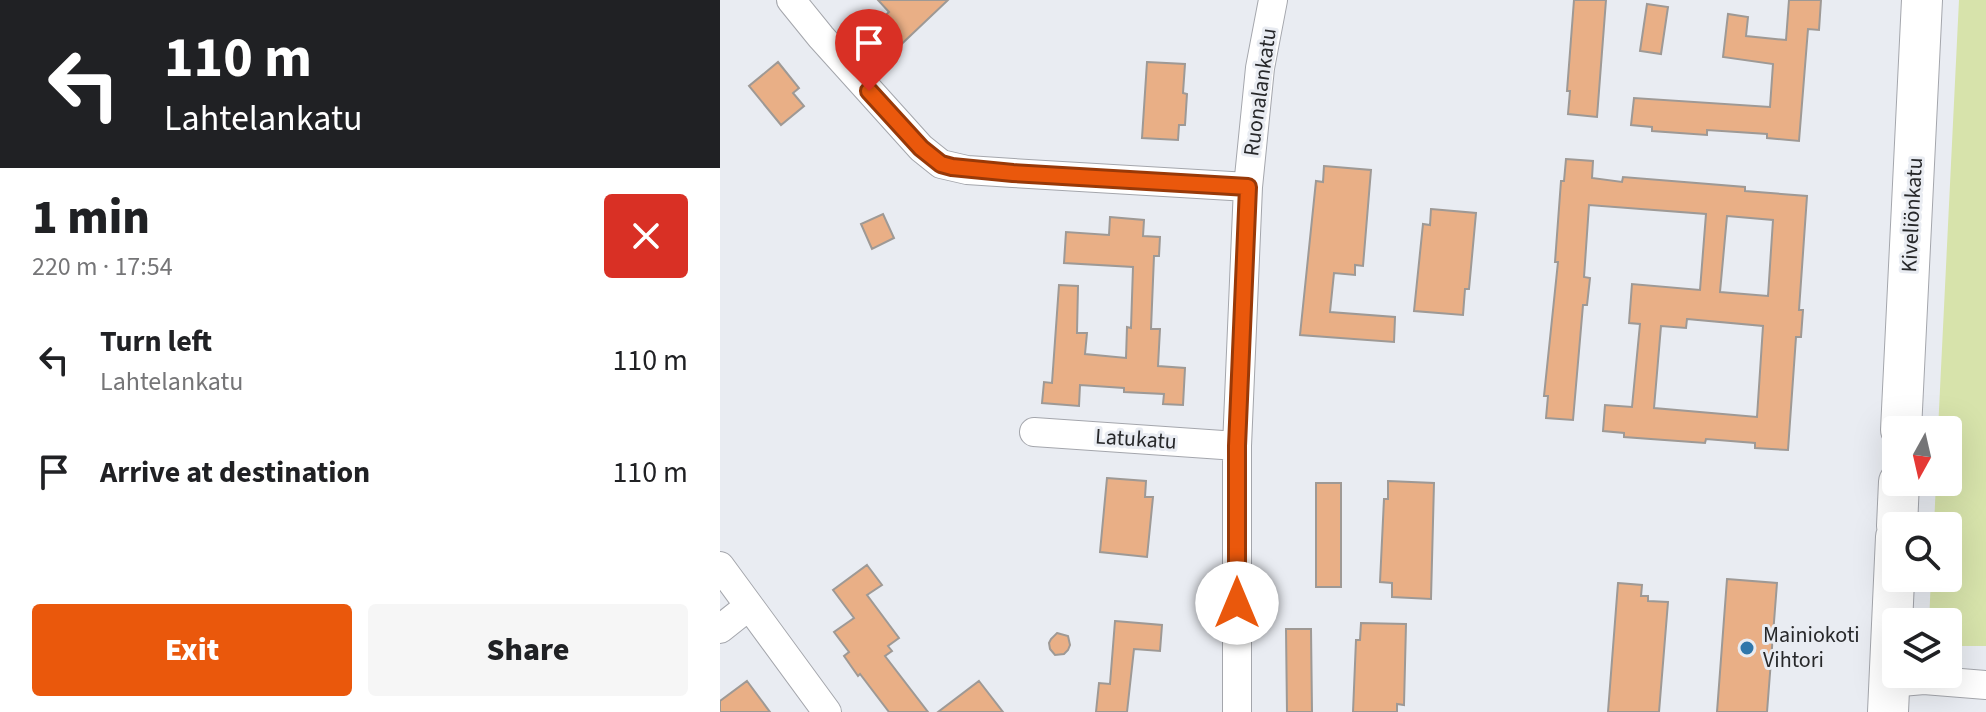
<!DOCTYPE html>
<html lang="en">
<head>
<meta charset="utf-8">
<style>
  body { margin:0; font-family:"Source Sans 3",sans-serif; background:#f6f6f6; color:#202124; height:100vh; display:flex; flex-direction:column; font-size:30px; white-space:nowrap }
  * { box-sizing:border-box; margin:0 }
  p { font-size:26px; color:#757577 }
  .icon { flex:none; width:44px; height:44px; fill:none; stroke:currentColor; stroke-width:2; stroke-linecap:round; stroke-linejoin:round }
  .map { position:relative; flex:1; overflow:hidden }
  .panel { display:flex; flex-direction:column; background:#fff; width:720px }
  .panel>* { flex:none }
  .guide { background:#202124; color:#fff; overflow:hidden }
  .needle { width:52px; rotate:188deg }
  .tools { position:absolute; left:1162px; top:416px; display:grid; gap:16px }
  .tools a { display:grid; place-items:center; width:80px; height:80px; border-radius:8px; background:#fff; box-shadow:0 8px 32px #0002; font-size:40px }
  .pin { position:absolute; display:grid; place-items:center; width:68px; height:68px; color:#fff; margin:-82px -34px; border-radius:50% 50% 50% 0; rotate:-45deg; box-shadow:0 0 8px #0007 }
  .pin .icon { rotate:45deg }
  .me { position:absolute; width:88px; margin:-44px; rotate:0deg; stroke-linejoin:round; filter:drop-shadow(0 0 6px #0008) }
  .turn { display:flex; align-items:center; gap:28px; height:168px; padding:0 32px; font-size:36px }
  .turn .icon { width:104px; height:104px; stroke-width:2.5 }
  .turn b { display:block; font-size:56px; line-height:68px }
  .round { display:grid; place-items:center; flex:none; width:84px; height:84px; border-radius:8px; background:#f6f6f6 }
  .head { display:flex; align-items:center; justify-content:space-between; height:136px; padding:0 32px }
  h1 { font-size:48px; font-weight:800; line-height:60px }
  .cta { display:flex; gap:16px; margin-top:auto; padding:16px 32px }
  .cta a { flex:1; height:92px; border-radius:8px; background:#ea580c; color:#fff; font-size:32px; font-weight:800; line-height:92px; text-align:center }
  .cta a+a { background:#f6f6f6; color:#202124 }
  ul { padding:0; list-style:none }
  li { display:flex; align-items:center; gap:24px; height:112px; padding:0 32px }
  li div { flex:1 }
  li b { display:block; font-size:30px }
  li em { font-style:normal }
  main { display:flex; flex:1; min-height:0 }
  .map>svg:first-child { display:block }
  .green { fill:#d7e3ab }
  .building { fill:#e9af86; stroke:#9e9995; stroke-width:2; fill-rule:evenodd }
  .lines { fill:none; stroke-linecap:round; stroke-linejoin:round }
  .minor-casing { stroke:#a4a6ac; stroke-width:30 }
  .secondary-casing { stroke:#a4a6ac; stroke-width:42 }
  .minor { stroke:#fff; stroke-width:28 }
  .secondary { stroke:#fff; stroke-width:40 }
  .route-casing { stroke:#983908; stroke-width:20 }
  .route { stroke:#ea580c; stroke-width:14 }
  .poi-dot { fill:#3077ab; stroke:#e9ecf2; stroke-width:3 }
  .labels { text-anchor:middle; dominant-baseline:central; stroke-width:6; stroke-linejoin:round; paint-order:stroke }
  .street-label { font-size:22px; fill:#27282a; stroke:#e9ecf2 }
  .poi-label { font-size:22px; fill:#27282a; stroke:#e9ecf2; text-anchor:start }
</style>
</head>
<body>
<main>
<section class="panel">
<div class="guide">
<div class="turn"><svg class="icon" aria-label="left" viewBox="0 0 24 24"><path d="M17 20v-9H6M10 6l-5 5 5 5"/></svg><div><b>110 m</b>Lahtelankatu</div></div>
</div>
<div class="head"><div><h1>1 min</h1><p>220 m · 17:54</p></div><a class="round" style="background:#d93025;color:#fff"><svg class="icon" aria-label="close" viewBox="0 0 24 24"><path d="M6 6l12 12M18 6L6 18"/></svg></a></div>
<ul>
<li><svg class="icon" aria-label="left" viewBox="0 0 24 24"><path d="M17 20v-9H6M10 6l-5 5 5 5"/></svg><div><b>Turn left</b><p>Lahtelankatu</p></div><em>110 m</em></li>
<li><svg class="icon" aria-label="arrive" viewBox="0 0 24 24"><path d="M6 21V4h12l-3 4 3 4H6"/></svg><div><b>Arrive at destination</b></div><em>110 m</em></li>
</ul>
<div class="cta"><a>Exit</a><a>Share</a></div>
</section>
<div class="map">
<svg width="1266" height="712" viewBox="0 0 1266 712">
  <rect width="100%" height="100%" fill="#e9ecf2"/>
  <path class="green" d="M1239 0H1266V646H1228V622H1209L1211 578H1228V526H1214L1216 482H1228V430H1218Z"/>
  <path class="building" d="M158 0H228L170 55 148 31 169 12Z
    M854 0H886L877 117 848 114 850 91H847Z
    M1069 0H1101L1099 30 1088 29 1079 141 1047 138V134L987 130V135L932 131V127L911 125 914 98 1050 107 1053 64 1003 57 1008 14 1028 17 1026 36 1066 40Z
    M927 4 948 7 941 54 920 51Z
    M58 62 79 88 73 93 84 106 61 125 29 86Z
    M427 62 465 64 463 93 467 94 465 125H459L458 140 422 138Z
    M846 159 873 161 872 178 902 182 903 177 1025 187V191L1087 196 1079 310H1083L1081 337H1076L1068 450 1035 448V443L986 439 985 443 904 437V433L883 431 885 405 912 407 920 324 909 323 912 284 980 290 986 214 869 205 864 277 870 278 867 305H863L853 420 826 418 828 396H824L838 262H835L841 181H844ZM1007 216 1053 220 1048 296 1000 292ZM967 319 1043 326 1037 417 934 408 941 326 966 328Z
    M604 166 651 170 643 266 635 265V275L614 273 610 312 675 317 674 342 580 335 596 181 603 182Z
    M711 209 756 213 749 289H745L743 315 694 311 703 224 710 225Z
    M163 214 174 238 152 249 141 224Z
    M390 217 424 220 423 236 440 237 439 256H434L431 329H440L438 366 465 368 463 405 443 404 444 394 404 392V388L360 385 359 406 322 403 324 382 332 383 339 285 358 286 357 333H367L365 354 406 358 407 327 411 328 413 267 344 263 346 232 389 235Z
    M387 478 426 481 425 497H433L427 557 380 552Z
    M668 481 714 483 711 599 672 597V583L660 582 664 499H668Z
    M596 483H621V587H596Z
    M147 565 162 585 147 595 179 638 168 646 172 651 165 656 208 712H169L140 674 138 676 124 656 129 652 114 632 134 618 113 590Z
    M1007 579 1057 583 1047 712H997Z
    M898 583 922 585 921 596H928V601L948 602 939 712H888Z
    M395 621 442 625 440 651 414 649 407 712H376L379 683 390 684Z
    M641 623 686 624 684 705 677 704V712H633L636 640H640Z
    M566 629H591L592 712H567Z
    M337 633 348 636 350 645 348 650 344 654 335 655 330 649 329 643 331 639Z
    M27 681 50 712H0V701Z
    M259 681 283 712H218Z"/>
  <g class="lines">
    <defs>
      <path id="minor" d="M71 0 101 37 201 148 221 164 247 170 293 173 528 187
        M314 432 517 446
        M0 566 107 712
        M0 629 29 606
        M1169 683 1204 680 1266 685
        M517 712V446L528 187 540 68 553 0"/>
      <path id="secondary" d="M1181 430 1202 0
        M1177 526 1179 482
        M1168 712 1176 537"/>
    </defs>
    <use href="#minor" class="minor-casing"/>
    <use href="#secondary" class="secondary-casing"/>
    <use href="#minor" class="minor"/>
    <use href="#secondary" class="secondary"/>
  </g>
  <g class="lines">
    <defs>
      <path id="route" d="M149 91 201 148 221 164 232 167 293 173 528 187 517 446V603"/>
    </defs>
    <use href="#route" class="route-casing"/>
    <use href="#route" class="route"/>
  </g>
  <circle class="poi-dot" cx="1027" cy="648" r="8"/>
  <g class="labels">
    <g class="street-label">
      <text transform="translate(540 92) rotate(-82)">Ruonalankatu</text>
      <text transform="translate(1192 215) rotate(-87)">Kiveliönkatu</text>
      <text transform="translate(416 439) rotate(4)">Latukatu</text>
    </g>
    <g class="poi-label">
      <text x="1043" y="635">Mainiokoti<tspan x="1043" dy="25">Vihtori</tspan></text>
    </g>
  </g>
</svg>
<div class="tools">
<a><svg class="needle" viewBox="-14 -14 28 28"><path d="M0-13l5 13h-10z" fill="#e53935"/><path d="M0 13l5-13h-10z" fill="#757577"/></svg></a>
<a><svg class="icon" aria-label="search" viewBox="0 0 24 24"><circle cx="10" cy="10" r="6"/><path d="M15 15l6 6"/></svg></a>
<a><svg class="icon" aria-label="layers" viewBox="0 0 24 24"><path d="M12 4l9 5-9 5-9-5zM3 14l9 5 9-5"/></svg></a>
</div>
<div class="pin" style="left:149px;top:91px;background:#d93025"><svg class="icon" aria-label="arrive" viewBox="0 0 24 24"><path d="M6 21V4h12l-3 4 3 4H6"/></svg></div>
<svg class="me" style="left:517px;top:603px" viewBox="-20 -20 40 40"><circle r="19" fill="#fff"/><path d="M0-13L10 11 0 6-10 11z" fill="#ea580c"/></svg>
</div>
</main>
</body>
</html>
